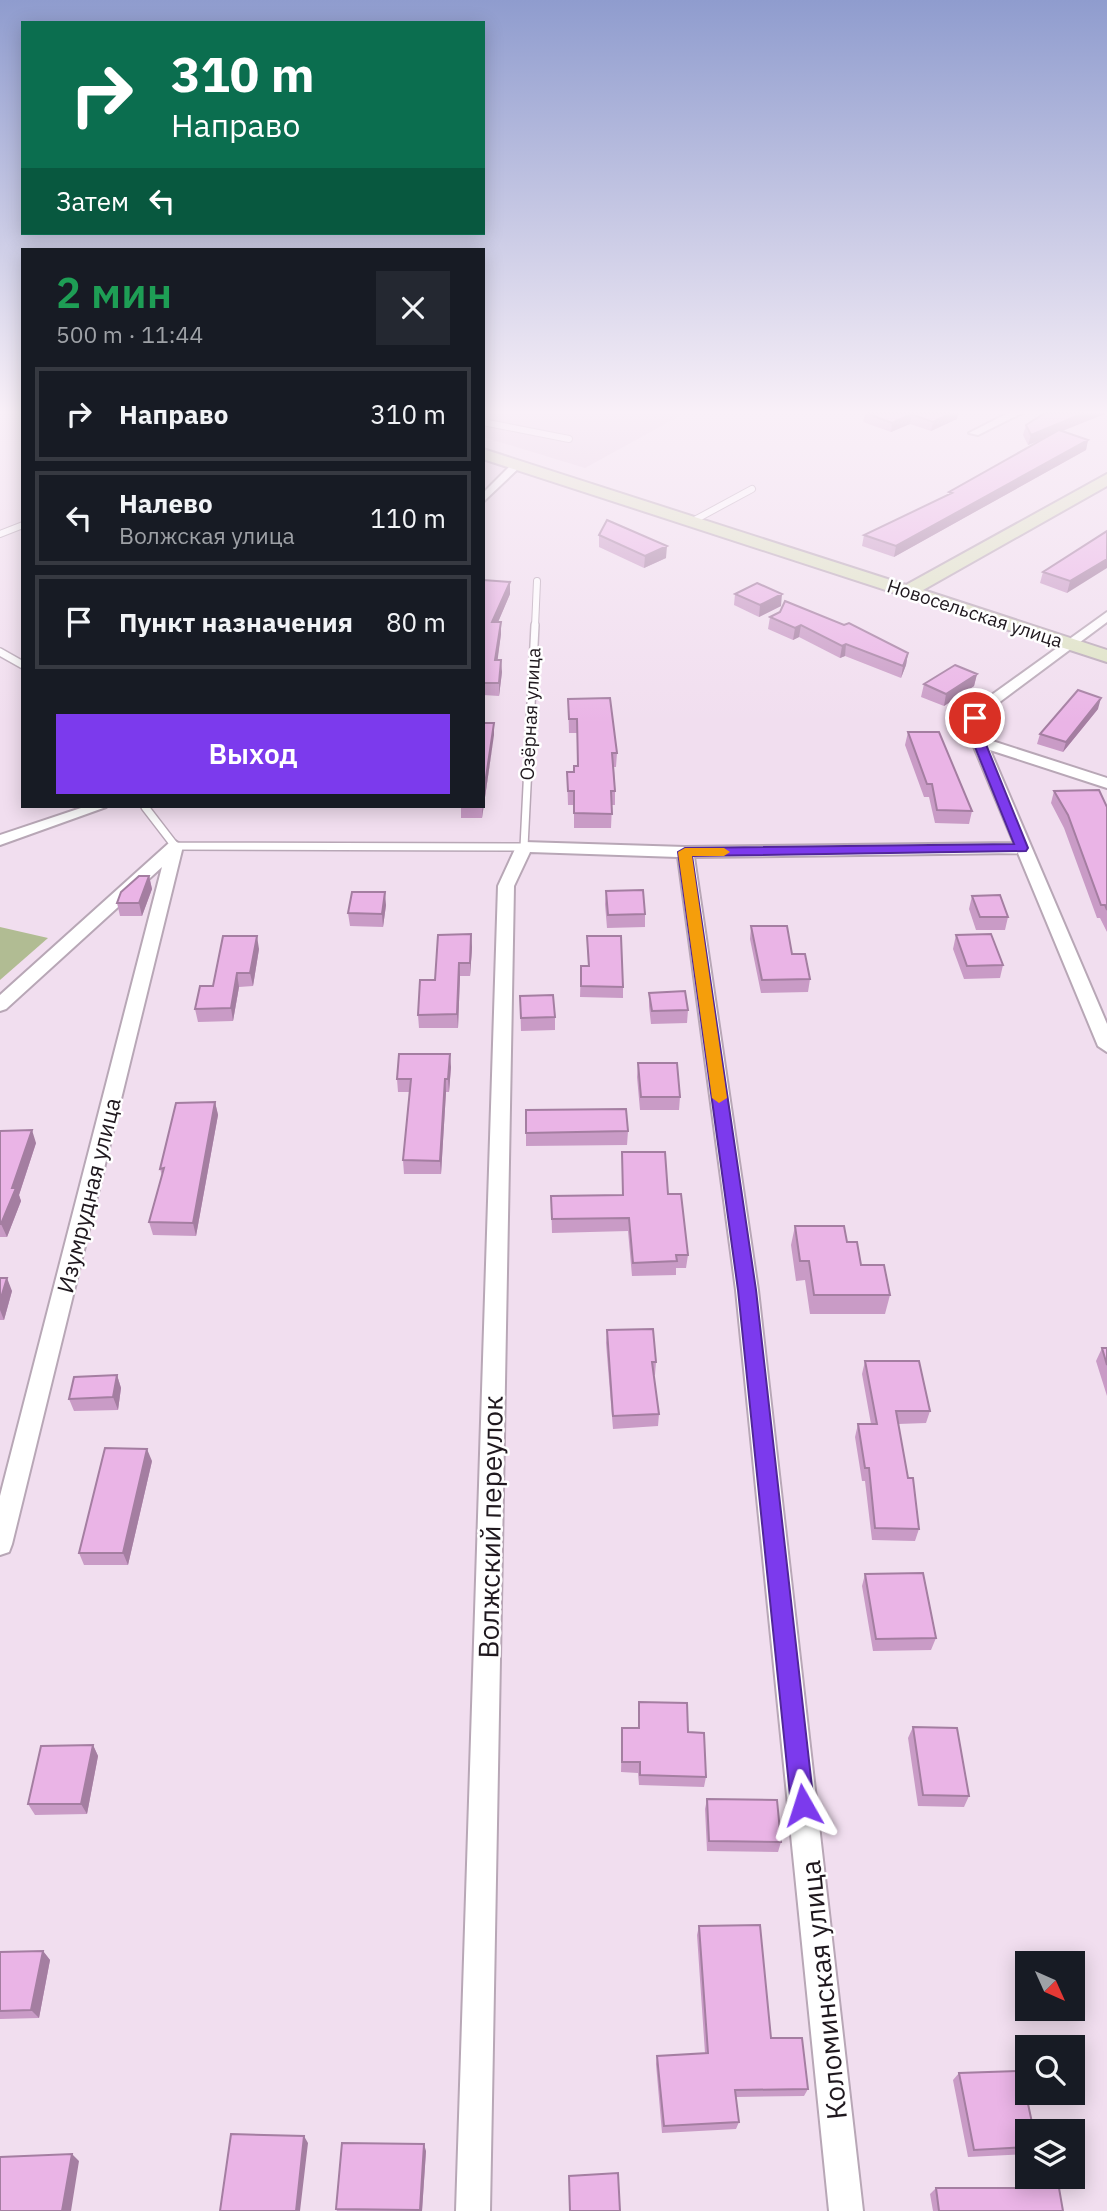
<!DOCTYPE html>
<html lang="ru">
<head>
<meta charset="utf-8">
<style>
  body { margin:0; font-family:"IBM Plex Sans",sans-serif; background:#242831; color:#f1f3f6; height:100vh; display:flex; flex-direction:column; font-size:26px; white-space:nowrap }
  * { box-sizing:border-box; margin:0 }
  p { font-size:23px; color:#9ea1a6 }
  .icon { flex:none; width:38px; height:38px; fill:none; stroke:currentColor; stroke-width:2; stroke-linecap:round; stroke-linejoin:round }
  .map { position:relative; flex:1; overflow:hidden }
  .sheet { position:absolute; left:21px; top:248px; width:464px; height:560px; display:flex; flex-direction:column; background:#171b24; border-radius:0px; box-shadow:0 4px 18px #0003 }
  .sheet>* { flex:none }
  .guide { position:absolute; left:21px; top:21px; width:464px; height:214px; border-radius:0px; box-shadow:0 4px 18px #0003; background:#0b6e4f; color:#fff; overflow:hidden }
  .needle { width:46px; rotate:135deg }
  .buttons { position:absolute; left:1015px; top:1951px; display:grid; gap:14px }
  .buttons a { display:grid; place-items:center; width:70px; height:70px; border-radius:0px; background:#171b24; box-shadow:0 4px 18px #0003; font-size:35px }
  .pin { position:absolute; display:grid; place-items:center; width:60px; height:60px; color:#fff; margin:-30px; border:4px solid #fff; border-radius:50%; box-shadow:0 2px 7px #0007 }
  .me { position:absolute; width:77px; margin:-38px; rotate:354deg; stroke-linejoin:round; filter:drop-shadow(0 0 5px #0008) }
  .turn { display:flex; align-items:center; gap:24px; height:147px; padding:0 35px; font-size:32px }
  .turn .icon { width:91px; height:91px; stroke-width:2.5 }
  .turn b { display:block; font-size:49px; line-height:60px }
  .then { display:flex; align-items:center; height:66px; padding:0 35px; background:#0003; gap:14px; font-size:26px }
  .round { display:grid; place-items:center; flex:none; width:74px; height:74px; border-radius:0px; background:#242831 }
  .summary { display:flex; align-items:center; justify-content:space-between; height:119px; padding:0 35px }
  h1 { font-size:42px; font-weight:600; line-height:52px; color:#1e9e55 }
  .cta { display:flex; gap:14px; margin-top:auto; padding:14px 35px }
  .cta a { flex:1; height:80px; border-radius:0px; background:#7c3aed; color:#fff; font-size:28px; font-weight:600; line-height:80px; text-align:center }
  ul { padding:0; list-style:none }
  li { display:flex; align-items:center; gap:21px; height:94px; margin:0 14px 10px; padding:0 21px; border:4px solid #363941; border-radius:0px }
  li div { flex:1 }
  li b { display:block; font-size:26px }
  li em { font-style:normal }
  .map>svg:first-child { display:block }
  .built { fill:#e5cde2 }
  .green { fill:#b1bc93 }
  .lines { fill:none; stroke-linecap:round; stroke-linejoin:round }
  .lane-far1-casing { stroke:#b8a7b6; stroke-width:8 }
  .lane-casing { stroke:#b8a7b6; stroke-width:10 }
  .street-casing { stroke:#b8a7b6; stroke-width:4 }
  .secondary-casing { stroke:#b8a7b6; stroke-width:4 }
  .lane-far1 { stroke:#fff; stroke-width:6 }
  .lane { stroke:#fff; stroke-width:7 }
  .street { fill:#fff; fill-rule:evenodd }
  .secondary { fill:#dde3c3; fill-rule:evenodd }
  .wall { fill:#c99bc6 }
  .shaded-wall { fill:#a47ea1 }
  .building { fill:#eab4e6; stroke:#a47ea1; stroke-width:2 }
  .route { fill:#7c3aed; stroke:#51269a; stroke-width:2 }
  .slow { fill:#f59e0b }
  .labels { text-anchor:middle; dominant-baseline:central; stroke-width:5; stroke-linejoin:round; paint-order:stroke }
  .far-street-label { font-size:19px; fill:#1f181e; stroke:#fff }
  .street-label { font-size:23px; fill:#1f181e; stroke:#fff }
  .near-street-label { font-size:28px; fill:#1f181e; stroke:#fff }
</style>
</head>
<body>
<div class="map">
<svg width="1107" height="2211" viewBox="0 0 1107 2211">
  <rect width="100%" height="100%" fill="#f1deef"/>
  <path class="built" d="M489 413H685L585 468 483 437V416Z"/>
  <path class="green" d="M0 927 48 938 0 980Z"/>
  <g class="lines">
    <defs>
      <path id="lane-far1" d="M483 422 569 439
        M691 522 752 489
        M0 534 23 525
        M535 627 537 581"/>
      <path id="lane" d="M0 652 23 665
        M145 807 175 846 524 847 535 625"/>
      <path id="street" d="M1008 413H1022L978 435 969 433Z
        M513 463 522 465 483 502V493Z
        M1107 612V622L989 710 982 718 986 739 1107 778V788L990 750 1107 1024V1052L1098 1046 1018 853 694 857 758 1290 863 2211H829L736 1290 678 857 530 852 514 886 490 2211H456L498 886 516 847 524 842 685 847 1014 843 972 742 968 718 979 704Z
        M84 807H106L0 845V835Z
        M175 841 183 846 12 1544 9 1552 0 1555V1496L162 867 6 1009 0 1011V995L169 843Z"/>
      <path id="secondary" d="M483 449 906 585 1107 474V486L923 590 1107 650V662L483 459Z"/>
    </defs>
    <use href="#lane-far1" class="lane-far1-casing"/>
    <use href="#lane" class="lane-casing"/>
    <use href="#street" class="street-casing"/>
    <use href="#secondary" class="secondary-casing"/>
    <use href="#lane-far1" class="lane-far1"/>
    <use href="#lane" class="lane"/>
    <use href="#street" class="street"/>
    <use href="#secondary" class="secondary"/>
  </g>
  <path class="wall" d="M865 413H958L957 419 931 431 910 424 891 432 863 422Z
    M1026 425 1063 432 1088 440 1086 450 894 557 862 546 864 535 949 495V492L1043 440 1028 445 1023 435Z
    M1107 531 1067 593 1040 583 1043 572Z
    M599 535 666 558 644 568 599 547Z
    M483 580 510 594 498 622 501 634 497 660 502 672 499 696 483 695Z
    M735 594 781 606 759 617 734 605Z
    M770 617 908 653 906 665 901 678 845 656 840 658 799 637 793 640 768 629Z
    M977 674 974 686 944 706 921 697 924 684Z
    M568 699 617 753 616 767H614L615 791V805H612L611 828H574V805H568L567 772H574L578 766 577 733H569Z
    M1098 709 1063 752 1037 744 1040 734Z
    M908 732 972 811 969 824 935 823 929 797H924L905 745Z
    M494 735 482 818H461V807H483Z
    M1054 791 1107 807V932L1100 918H1097L1064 828 1051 803Z
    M149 876 152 889 142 916H120L117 903Z
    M606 891 645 914V927L607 928 605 904Z
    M972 896 1008 917 1005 930H976L969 909Z
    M386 905 383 927 350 926 348 913Z
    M751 926 792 954 810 979 808 992 761 993 750 939Z
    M956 935 1003 965 1000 978 964 979 953 949Z
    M587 936 623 987V998L580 997 581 966H588Z
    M472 947 470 976H460L458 1028H419L418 1015 435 980Z
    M259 949 253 986 239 987 233 1021 198 1022 195 1009 213 986Z
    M649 993 688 1010 687 1023 651 1024 649 1006Z
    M520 996 555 1017V1030L521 1031Z
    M638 1063 680 1097 679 1110H640L637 1077Z
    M451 1067 449 1092H446L441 1174H404L403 1160 410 1092H398L397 1079Z
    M215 1102 218 1115 196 1236 153 1235 149 1222 162 1175 160 1169Z
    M526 1110 628 1131 627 1145 526 1146Z
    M0 1131 36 1143 19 1195 21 1201 7 1237H0Z
    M622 1152 668 1194 688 1255 686 1268H676V1275L632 1276 628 1231 552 1233 551 1196 622 1195Z
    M795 1226 847 1242 861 1265 890 1295 885 1314H810L805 1280 796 1281 791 1245Z
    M0 1278 12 1291 4 1320H0Z
    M607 1330 656 1362 655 1375H654L659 1414 658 1426 613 1429 606 1343Z
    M1102 1348H1107V1396L1096 1361Z
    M865 1361 930 1411 926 1423 898 1424 908 1478 919 1529 915 1541 872 1540 865 1481H862L855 1437 858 1424H871L862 1374Z
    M117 1375 121 1388 118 1410 74 1411 69 1399Z
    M152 1461 128 1565H84L79 1553Z
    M865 1574 936 1638 931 1650 873 1651 862 1586Z
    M639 1702 688 1732 706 1777 704 1787 639 1785 638 1773 621 1772 622 1728H638Z
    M913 1727 969 1796 964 1807 918 1806 908 1738Z
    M93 1745 98 1756 87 1814 35 1815 28 1804Z
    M707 1799 781 1842 778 1852 707 1851 705 1809Z
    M699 1926 771 2038 808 2089 804 2096 736 2097 739 2122 736 2129 662 2133 656 2064 657 2056 705 2053 697 1935Z
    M43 1951 50 1960 39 2018 0 2019V1952Z
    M959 2073 1027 2132V2154L968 2157 953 2080Z
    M426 2151 422 2211H337L336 2209Z
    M936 2188 1063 2211H933L930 2194Z"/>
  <path class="shaded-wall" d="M951 413H958L957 419 931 431 933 422Z
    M1084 413H1107L1028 445 1031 435Z
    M911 414 910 424 891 432 892 423Z
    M1088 440 1086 450 894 557 896 546Z
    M667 546 666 558 644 568 645 556Z
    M1107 559V568L1067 593 1070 581Z
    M510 582V594L493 634 492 622Z
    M782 594 781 606 759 617 760 605Z
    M501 622V634L496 672 495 660Z
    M801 625 799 637 793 640 795 628Z
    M846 644 845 656 840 658 842 646Z
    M908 653 906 665 901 678 903 666Z
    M501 660 502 672 499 696V683Z
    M977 674 974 686 944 706 946 694Z
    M1101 698 1098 709 1063 752 1066 742Z
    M494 723V735L482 818 483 798Z
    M149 876 152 889 142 916 139 903Z
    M385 892 386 905 383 927 382 914Z
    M471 934 472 947 470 976V963Z
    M257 936 259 949 253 986 250 973Z
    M459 963 460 976 458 1028 457 1014Z
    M237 973 239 987 233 1021 231 1008Z
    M450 1054 451 1067 449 1092 448 1079Z
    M445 1079 446 1092 441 1174 440 1161Z
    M215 1102 218 1115 196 1236 193 1223Z
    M32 1130 36 1143 19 1195 21 1201 7 1237 1 1224 12 1188Z
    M7 1278 12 1291 4 1320 0 1310V1301Z
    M117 1375 121 1388 118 1410 113 1397Z
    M147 1449 152 1461 128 1565 123 1553Z
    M93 1745 98 1756 87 1814 81 1804Z
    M43 1951 50 1960 39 2018 31 2010Z
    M304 2136 308 2143 300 2211H296Z
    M424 2144 426 2151 422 2211H420Z
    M72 2154 79 2161 71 2211H62Z"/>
  <path class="building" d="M866 413H951L933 422 911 414 892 423Z
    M1045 413H1084L1031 435 1026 425Z
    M1059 430 1088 440 896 546 864 535 952 493 949 492Z
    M607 520 667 546 645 556 599 535Z
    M1107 531V559L1070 581 1043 572Z
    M483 580 510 582 492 622H501L495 660H501L499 683H483Z
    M757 583 782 594 760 605 735 594Z
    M785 601 844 625 849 623 908 653 903 666 846 644 842 646 801 625 795 628 770 617 780 612Z
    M955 665 977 674 946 694 924 684Z
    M1078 690 1101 698 1066 742 1040 734Z
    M610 698 617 753H612L615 791H611L612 814 574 813V791H568L567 772H574V766H578L577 719H569L568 699Z
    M483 723H494L483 798Z
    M908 732H939L972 811 937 810 932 784H927Z
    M1099 790 1107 807V910L1105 905H1101L1068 815 1054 791Z
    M139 876H149L139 903H117L121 892Z
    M643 890 645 914 608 915 606 891Z
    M352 892H385L382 914 348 913Z
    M1000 895 1008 917H980L972 896Z
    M751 926H787L792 954H805L810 979 762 980Z
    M471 934 470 963H459L457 1014 418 1015 420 980H435L438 935Z
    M991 934 1003 965 967 966 956 935Z
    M223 936H257L250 973H237L231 1008 195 1009 200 986H213Z
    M587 936H621L623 987 581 986V966H589Z
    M685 991 688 1010 652 1011 649 993Z
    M553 995 555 1017 521 1018 520 996Z
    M399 1054H450L448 1079H445L440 1161 403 1160 411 1079H397Z
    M638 1063H677L680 1097H641Z
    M215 1102 193 1223 149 1222 164 1168 160 1169 176 1103Z
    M626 1109 628 1131 526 1133V1110Z
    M32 1130 12 1188H16L1 1224H0V1131Z
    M622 1152H665L668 1194H681L688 1255H676L677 1261 633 1263 629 1218 552 1219 551 1196 623 1195Z
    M795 1226H844L847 1242H857L861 1265H884L890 1295H814L809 1261H800Z
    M0 1278H7L0 1301Z
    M653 1329 656 1362H652L659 1414 613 1416 607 1330Z
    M1102 1348H1107V1365Z
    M865 1361H919L930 1411H896L908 1478H913L919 1529 875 1528 869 1468H865L858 1424H877Z
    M117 1375 113 1397 69 1399 74 1377Z
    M105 1448 147 1449 123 1553H79Z
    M923 1573 936 1638 876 1639 865 1574Z
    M639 1702 687 1703 688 1732 704 1733 706 1777 640 1775V1762H622V1728H639Z
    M913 1727 957 1728 969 1796 923 1795Z
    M93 1745 81 1804H28L41 1746Z
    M707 1799 777 1800 781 1842 709 1841Z
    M760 1925 771 2038H802L808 2089 735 2090 739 2122 664 2126 657 2056 708 2053 699 1926Z
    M43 1951 31 2010 0 2011V1952Z
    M1021 2071 1034 2132H1027V2147L974 2150 959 2073Z
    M231 2134 304 2136 296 2211H220Z
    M342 2143 424 2144 420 2210 336 2209Z
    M72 2154 62 2211H0V2157Z
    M618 2173 620 2211H570L569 2176Z
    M936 2188H1059L1063 2211H939Z"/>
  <linearGradient id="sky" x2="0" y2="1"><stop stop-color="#8f9cce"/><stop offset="0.57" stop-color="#f9f0f8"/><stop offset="1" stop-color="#f9f0f8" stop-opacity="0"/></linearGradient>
  <rect width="1107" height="723" fill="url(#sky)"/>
  <path class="route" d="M975 715 981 718 985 742 1028 848 1026 851 692 856 756 1290 814 1805 811 1813 803 1816 794 1813 791 1805 738 1290 678 852 685 848 1014 844 973 742 970 718Z"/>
  <path class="slow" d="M685 848H724L730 852 724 856H692L727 1098 719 1103 712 1098 678 852Z"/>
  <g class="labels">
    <g class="far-street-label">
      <text transform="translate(975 613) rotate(18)">Новосельская улица</text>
      <text transform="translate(530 714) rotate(-87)">Озёрная улица</text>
    </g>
    <g class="street-label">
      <text transform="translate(88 1195) rotate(-76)">Изумрудная улица</text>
    </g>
    <g class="near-street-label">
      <text transform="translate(490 1527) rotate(-89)">Волжский переулок</text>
      <text transform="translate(823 1990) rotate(-96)">Коломинская улица</text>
    </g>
  </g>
</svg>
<div class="buttons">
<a><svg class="needle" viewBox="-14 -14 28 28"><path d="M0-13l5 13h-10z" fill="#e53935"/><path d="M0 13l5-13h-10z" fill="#9ea1a6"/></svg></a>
<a><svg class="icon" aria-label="search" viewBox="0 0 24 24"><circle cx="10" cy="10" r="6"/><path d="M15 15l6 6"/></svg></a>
<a><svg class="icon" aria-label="layers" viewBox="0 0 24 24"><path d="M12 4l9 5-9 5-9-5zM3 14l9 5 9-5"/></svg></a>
</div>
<div class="pin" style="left:975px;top:718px;background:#d93025"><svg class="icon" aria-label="arrive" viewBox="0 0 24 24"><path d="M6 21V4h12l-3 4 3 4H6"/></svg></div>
<svg class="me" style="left:803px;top:1805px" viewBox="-20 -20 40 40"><path d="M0-17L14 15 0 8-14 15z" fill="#7c3aed" stroke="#fff" stroke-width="4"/></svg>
<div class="guide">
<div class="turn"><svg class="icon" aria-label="right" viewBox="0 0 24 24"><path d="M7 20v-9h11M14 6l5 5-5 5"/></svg><div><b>310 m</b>Направо</div></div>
<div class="then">Затем<svg class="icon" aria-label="left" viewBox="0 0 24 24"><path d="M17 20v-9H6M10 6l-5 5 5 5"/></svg></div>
</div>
<section class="sheet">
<div class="summary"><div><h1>2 мин</h1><p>500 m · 11:44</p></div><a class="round"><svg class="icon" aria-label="close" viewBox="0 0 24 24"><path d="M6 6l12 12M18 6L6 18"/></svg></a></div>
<ul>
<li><svg class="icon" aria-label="right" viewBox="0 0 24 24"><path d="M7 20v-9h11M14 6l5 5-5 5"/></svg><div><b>Направо</b></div><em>310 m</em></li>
<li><svg class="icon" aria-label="left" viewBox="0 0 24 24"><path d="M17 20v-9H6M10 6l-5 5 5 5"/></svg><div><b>Налево</b><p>Волжская улица</p></div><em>110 m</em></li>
<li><svg class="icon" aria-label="arrive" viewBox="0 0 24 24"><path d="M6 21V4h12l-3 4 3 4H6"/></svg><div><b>Пункт назначения</b></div><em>80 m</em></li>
</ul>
<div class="cta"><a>Выход</a></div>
</section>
</div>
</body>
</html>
